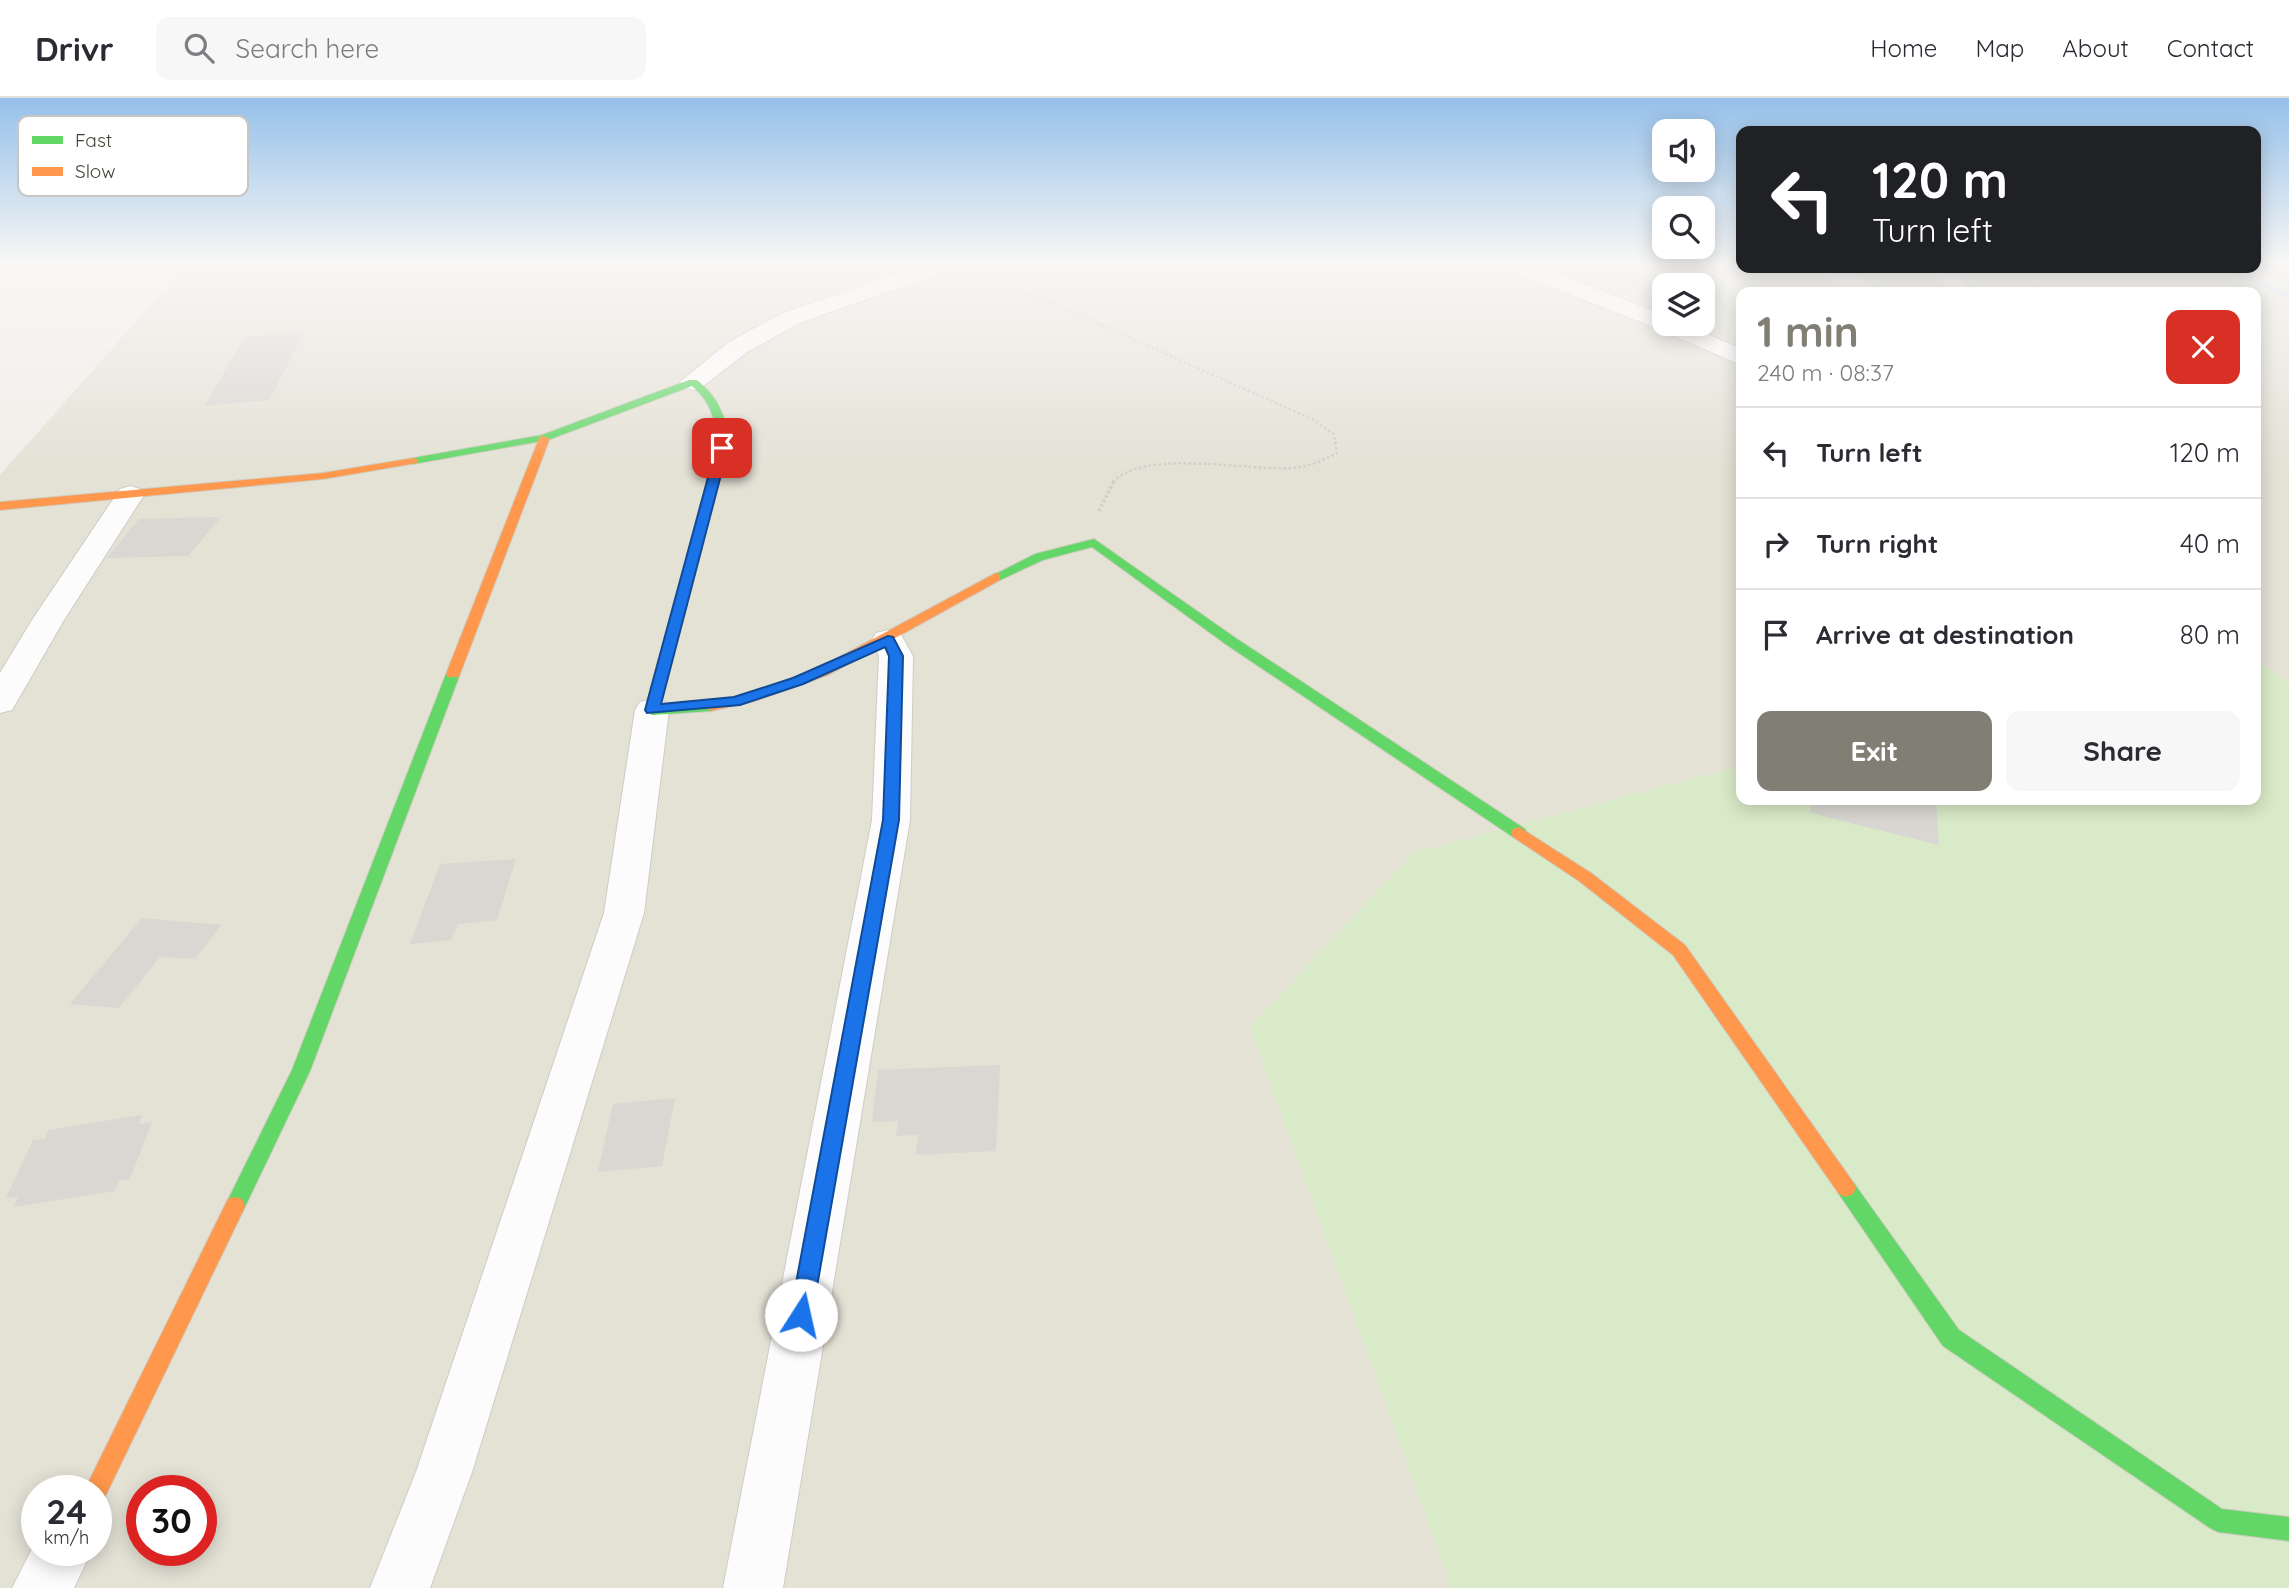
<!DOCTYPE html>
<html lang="en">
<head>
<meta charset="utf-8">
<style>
  body { margin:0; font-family:Quicksand,sans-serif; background:#f7f7f7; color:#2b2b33; height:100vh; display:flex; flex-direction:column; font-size:26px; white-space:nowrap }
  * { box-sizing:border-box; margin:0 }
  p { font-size:23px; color:#7c7c81 }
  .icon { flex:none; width:38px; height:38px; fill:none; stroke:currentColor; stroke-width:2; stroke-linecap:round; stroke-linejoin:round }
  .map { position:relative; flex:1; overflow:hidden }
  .drawer { position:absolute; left:1736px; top:189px; width:525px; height:518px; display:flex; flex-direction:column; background:#fff; border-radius:14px; box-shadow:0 4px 18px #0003 }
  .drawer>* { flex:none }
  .hud { position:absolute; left:1736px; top:28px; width:525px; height:147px; border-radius:14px; box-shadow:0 4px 18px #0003; background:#202124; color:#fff; overflow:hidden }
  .buttons { position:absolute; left:1652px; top:21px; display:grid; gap:14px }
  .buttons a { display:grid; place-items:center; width:63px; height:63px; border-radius:14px; background:#fff; box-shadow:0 4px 18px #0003; font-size:35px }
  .speed { position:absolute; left:21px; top:1377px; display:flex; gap:14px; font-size:35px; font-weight:700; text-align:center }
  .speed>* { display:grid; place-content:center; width:91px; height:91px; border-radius:50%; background:#fff; box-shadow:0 4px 18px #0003; line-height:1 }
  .speed small { font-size:18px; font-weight:400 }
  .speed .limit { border:10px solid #d22; background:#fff; color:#111 }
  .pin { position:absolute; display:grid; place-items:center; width:60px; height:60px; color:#fff; margin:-30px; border-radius:14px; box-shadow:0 4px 10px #0006 }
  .me { position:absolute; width:77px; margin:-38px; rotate:10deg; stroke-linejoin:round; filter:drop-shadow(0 0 5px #0008) }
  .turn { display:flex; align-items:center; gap:24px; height:147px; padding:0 21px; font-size:32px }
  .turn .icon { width:91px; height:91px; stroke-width:2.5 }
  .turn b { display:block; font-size:49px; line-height:60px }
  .round { display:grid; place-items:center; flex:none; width:74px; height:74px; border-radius:14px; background:#f7f7f7 }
  .headline { display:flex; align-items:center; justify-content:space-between; height:119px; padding:0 21px }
  h1 { font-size:42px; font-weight:700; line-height:52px; color:#817e74 }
  .cta { display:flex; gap:14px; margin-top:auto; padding:14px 21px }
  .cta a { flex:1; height:80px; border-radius:14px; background:#817e74; color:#fff; font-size:28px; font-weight:700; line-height:80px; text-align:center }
  .cta a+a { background:#f7f7f7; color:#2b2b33 }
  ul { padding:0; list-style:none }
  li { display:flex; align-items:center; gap:21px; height:91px; padding:0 21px; border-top:2px solid #e1e1e2 }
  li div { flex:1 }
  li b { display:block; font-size:26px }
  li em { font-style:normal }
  header { display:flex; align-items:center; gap:42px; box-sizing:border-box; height:98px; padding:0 35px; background:#fff; border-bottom:2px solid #e1e1e2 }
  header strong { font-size:33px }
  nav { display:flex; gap:38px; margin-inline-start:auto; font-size:24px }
  .search { width:490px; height:63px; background:#f7f7f7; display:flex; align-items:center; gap:18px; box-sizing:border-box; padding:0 24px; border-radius:14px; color:#7c7c81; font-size:26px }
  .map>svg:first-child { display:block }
  .residential { fill:#e4e1d5; fill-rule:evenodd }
  .green { fill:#d9eac8 }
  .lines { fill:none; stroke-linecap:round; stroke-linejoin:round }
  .stream { fill:#b9d2ee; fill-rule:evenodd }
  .building { fill:#d9d7d1 }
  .street-casing { stroke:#ceccc6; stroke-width:2 }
  .fast-casing { stroke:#cfccbf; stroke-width:2 }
  .slow-casing { stroke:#cfccbf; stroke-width:2 }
  .path-far1 { stroke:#d1ceca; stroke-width:2.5; stroke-dasharray:2.5 2.5; stroke-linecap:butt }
  .path { stroke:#d1ceca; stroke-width:3.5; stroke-dasharray:2.5 2.5; stroke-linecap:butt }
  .street { fill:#fdfcfc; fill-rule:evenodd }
  .fast { fill:#63d668; fill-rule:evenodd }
  .slow { fill:#ff974d; fill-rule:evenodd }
  .route { fill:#1a73e8; stroke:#114b97; stroke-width:2 }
  .key { fill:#fff; stroke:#c7c6c2; stroke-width:2 }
  .key-label { font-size:19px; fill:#454135 }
</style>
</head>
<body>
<header>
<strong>Drivr</strong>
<div class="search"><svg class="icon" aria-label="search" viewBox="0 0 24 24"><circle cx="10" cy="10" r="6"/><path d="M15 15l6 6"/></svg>Search here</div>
<nav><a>Home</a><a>Map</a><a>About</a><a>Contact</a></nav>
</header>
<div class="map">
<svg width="2289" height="1490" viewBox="0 0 2289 1490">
  <rect width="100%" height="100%" fill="#f0eee8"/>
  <path class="residential" d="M189 164H1741V170H2256V164H2289V587L2256 559V194H1741V669L1413 755 1250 929 1452 1490H0V377ZM1664 187H1703V226H1664ZM37 1393H96V1452H37ZM142 1393H201V1452H142Z"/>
  <path class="green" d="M2256 559 2289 587V1490H1452L1250 929 1413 755 1728 671 1741 669V702H2256Z"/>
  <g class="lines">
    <path class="stream" d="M2222 170H2232L2289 195V201Z"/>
  </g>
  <path class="building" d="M305 234 269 302 204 308 245 239Z
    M221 419 188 458 107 460 139 421Z
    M1812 702H1936L1939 747 1810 715Z
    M516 761 497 822 458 826 451 842 410 846 440 766Z
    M142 820 221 827 195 861 160 859 119 910 70 906Z
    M1000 967 996 1053 916 1057 918 1037 896 1038 898 1023 872 1024 878 972Z
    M675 1000 662 1068 598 1074 613 1006Z
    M142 1017 139 1026 152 1024 130 1081 119 1083 115 1093 13 1109 18 1099 6 1100 33 1042 45 1041 48 1032Z"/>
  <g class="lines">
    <defs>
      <path id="street" d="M930 164H962L959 169 799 225 747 254 702 289 693 292 684 289 680 284 729 244 783 215Z
        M1497 164H1528L1664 217V226H1684L1741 251V267L1656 230 1500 169Z
        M1815 170H1842L1875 189 1878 194H1851L1818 175Z
        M1932 170H1954L1972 194H1949Z
        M130 388 140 391 144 397 64 522 12 612 0 615V575L32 522 120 391Z
        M888 532 900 535 913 558 910 722 783 1490H723L872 722 879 558 872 542 876 535Z
        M652 601 664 604 669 612 644 815 472 1374 430 1490H370L416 1374 604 815 635 612 640 604Z
        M37 1441V1452H92L74 1490H12Z"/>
      <path id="fast" d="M689 282H697C720 301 727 320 728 350L660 607 711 603 718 608 711 613 652 617 645 612 716 350C716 323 713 306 692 288L548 342 413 366 407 363 413 360 542 337Z
        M1094 441 1237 541 1525 731 1527 735 1525 739H1513L1227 547 1092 449 1043 462 1000 482H992L990 479 1035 456Z
        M453 572 460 576 310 973 242 1115 235 1117 228 1115 225 1108 292 972 446 576Z
        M1846 1081 1853 1084 1959 1232 2222 1411 2289 1419V1443L2218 1434 2210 1430 1943 1248 1839 1096 1836 1090 1839 1084Z"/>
      <path id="slow" d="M540 338 550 340 460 576 458 579H448L446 576Z
        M413 360 417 361V365L323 381 0 412V404L323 375Z
        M996 475 1000 476V482L828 577 755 603 711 613 704 608 706 605 748 596 819 570Z
        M1519 729 1591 775 1685 847 1853 1084 1856 1090 1853 1096 1846 1099 1839 1096 1673 857 1579 783 1513 739 1511 735 1513 731Z
        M235 1099 242 1101 245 1108 242 1115 104 1401 96 1405V1393H84L88 1385 228 1101Z"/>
    </defs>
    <use href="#street" class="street-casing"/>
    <use href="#fast" class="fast-casing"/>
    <use href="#slow" class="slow-casing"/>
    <path class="path-far1" d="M981 179 1054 206 1312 321 1334 336 1337 355C1322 363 1309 369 1291 370 1249 373 1141 350 1112 385"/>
    <path class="path" d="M1099 413 1114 383"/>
    <use href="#street" class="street"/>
    <use href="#fast" class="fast"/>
    <use href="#slow" class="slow"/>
  </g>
  <linearGradient id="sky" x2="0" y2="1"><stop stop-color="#95c0ea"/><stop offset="0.44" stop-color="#f8f7f5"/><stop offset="1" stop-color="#f8f7f5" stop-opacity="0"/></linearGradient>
  <rect width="2289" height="373" fill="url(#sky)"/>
  <path class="route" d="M722 347 728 350 661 606 734 599 793 580 888 538 893 539 903 558 899 722 812 1217 809 1224 801 1228 794 1224 790 1217 883 722 889 558 885 549 803 586 740 607 647 615 645 612 716 350Z"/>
  <rect x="18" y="18" width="230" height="80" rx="10" class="key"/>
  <rect x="32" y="38" width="31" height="8" fill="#63d668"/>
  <rect x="32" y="69" width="31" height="9" fill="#ff974d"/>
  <g class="key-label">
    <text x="75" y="49">Fast</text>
    <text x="75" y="80">Slow</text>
  </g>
</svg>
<div class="buttons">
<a><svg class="icon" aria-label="sound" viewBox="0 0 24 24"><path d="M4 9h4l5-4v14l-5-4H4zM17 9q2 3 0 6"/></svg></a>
<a><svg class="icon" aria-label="search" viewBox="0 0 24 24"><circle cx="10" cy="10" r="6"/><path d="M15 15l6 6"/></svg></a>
<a><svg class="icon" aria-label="layers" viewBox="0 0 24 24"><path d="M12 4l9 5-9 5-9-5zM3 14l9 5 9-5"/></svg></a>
</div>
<div class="speed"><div>24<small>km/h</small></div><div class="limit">30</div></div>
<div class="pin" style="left:722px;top:350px;background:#d93025"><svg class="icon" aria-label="arrive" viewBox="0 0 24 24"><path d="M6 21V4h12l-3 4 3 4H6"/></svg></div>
<svg class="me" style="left:801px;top:1217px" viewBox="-20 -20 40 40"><circle r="19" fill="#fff"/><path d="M0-13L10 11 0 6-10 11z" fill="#1a73e8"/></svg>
<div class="hud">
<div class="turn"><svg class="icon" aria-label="left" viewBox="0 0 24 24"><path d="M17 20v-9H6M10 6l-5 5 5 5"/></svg><div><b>120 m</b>Turn left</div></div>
</div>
<section class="drawer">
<div class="headline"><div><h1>1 min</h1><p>240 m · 08:37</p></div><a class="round" style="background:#d93025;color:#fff"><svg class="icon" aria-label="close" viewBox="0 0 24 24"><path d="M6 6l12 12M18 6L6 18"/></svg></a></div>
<ul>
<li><svg class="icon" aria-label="left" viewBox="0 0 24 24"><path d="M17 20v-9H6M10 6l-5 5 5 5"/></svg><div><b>Turn left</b></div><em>120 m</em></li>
<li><svg class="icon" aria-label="right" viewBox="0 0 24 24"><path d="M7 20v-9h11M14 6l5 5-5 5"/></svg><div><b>Turn right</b></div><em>40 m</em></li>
<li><svg class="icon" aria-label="arrive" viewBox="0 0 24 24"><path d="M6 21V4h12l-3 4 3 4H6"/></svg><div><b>Arrive at destination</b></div><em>80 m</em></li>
</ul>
<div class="cta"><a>Exit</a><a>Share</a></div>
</section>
</div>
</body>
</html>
